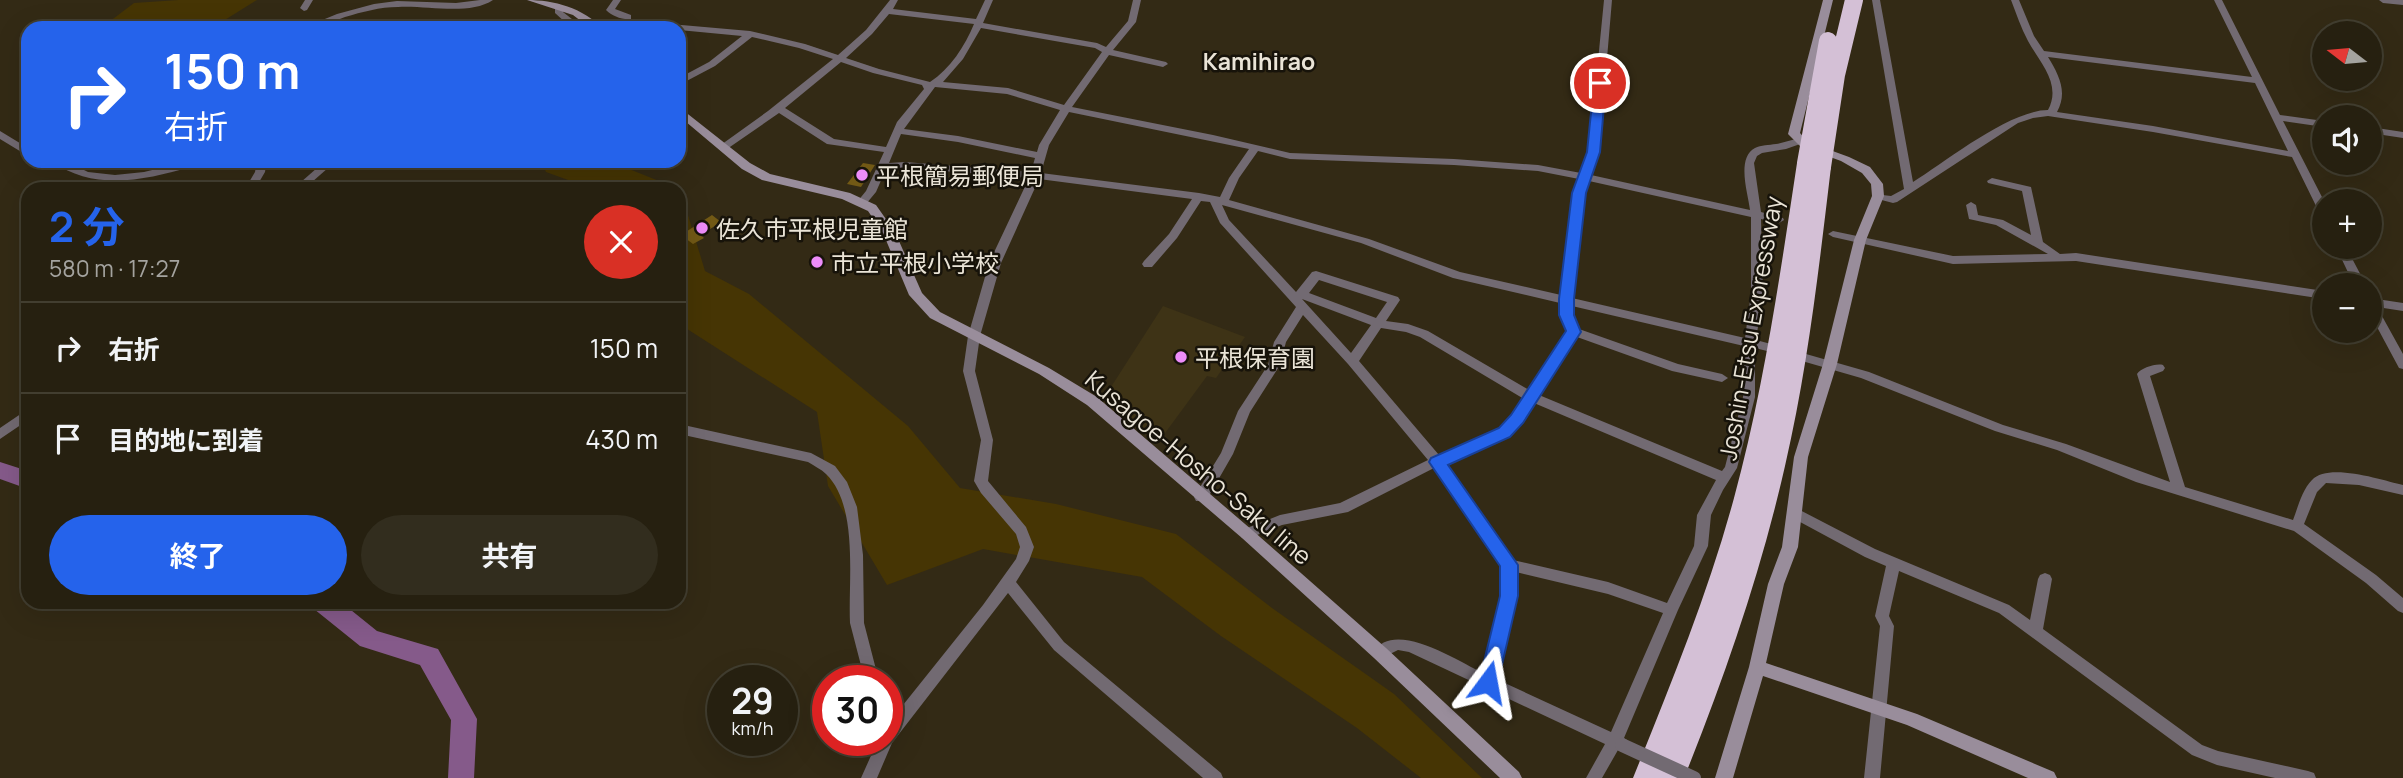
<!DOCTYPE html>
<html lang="ja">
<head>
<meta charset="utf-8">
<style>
  body { margin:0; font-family:Manrope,"Noto Sans JP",sans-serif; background:#322d1e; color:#f1f3f6; height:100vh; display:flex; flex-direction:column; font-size:26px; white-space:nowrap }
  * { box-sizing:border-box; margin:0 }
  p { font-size:23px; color:#a4a39f }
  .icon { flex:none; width:38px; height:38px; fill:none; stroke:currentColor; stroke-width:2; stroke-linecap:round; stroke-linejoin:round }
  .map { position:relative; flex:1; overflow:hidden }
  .details { position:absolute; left:21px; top:182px; width:665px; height:427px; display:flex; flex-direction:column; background:#262010; border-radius:21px; box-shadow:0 7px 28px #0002,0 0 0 2px #423e30 }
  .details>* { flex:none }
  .banner { position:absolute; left:21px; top:21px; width:665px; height:147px; border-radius:21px; box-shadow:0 7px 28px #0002,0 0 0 2px #423e30; background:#2563eb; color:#fff; overflow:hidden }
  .needle { width:46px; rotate:286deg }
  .tools { position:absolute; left:2312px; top:21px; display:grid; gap:14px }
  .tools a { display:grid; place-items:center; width:70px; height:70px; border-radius:50%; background:#262010; box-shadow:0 7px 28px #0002,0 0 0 2px #423e30; font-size:35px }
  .speed { position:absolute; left:707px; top:665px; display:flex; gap:14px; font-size:35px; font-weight:700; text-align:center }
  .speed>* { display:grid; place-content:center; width:91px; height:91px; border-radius:50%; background:#262010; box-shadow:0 7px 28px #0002,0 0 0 2px #423e30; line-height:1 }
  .speed small { font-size:18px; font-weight:400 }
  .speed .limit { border:10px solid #d22; background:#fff; color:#111 }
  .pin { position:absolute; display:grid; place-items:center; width:60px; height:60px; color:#fff; margin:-30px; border:4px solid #fff; border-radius:50%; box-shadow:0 2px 7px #0007 }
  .me { position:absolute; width:77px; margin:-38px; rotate:13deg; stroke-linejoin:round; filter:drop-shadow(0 0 5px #0008) }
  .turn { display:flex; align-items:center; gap:24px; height:147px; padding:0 28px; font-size:32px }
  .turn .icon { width:91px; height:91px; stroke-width:2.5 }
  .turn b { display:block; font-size:49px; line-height:60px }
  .round { display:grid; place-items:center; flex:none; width:74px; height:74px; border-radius:37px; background:#322d1e }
  .head { display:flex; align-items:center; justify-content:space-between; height:119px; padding:0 28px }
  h1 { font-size:42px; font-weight:700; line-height:52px; color:#2563eb }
  .cta { display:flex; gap:14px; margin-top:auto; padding:14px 28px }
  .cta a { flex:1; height:80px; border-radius:42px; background:#2563eb; color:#fff; font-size:28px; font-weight:700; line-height:80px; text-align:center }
  .cta a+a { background:#322d1e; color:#f1f3f6 }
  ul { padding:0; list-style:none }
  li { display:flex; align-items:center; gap:21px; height:91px; padding:0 28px; border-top:2px solid #423e30 }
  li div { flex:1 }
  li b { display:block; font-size:26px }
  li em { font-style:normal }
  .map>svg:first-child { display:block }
  .built { fill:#3e3316 }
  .green { fill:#463504 }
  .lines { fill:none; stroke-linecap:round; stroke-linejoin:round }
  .river { fill:#855a8a; fill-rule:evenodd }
  .building { fill:#725915 }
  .street { fill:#726a72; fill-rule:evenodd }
  .secondary { fill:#998d9b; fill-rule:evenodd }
  .highway { fill:#d4c0d6; fill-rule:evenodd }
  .street-bridge { stroke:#726a72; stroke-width:14 }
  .highway-bridge { stroke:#d4c0d6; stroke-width:18 }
  .route { fill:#2563eb; stroke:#184099; stroke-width:2 }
  .poi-dot { fill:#ed8cf9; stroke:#17130a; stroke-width:2.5 }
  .labels { text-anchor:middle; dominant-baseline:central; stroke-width:5; stroke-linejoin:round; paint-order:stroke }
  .far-quarter-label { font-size:23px; font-weight:bold; fill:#eae4d7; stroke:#17130a }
  .poi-label { font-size:24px; fill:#eae4d7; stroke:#17130a; text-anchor:start }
  .street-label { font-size:24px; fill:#eae4d7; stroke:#17130a }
</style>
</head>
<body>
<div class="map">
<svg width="2403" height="778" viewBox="0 0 2403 778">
  <rect width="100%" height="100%" fill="#332a15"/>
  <path class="built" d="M1163 306 1245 337 1216 378 1207 376 1157 444 1102 401Z"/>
  <path class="green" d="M179 0H257L212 28H101L134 3Z
    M541 161H616L619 165 669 185 671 189H593L546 172Z
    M679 201 688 215 705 271 749 294 908 426 960 488 1056 504 1176 534 1272 608 1394 694 1482 778H1421L1357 728 1221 636 1142 577 983 549 887 585 828 486 817 412 684 327 679 318Z"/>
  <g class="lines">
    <path class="river" d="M0 462 28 471V489L0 479Z
      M311 602H341L377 631 438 649 477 719 474 778H448L451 720 420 665 360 646 314 609Z"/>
  </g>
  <path class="building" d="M863 163 875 165 861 187 847 184Z
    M712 215 721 222 701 235 704 238 693 244 681 235Z"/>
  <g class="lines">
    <path class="street" d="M305 0H313L307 10 304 11 300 8Z
      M480 0H493C469 16 426 5 398 7 380 7 362 12 345 17 331 22 319 28 303 28L337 14 374 4 397 1 456 3Z
      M613 0H621L615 9 631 15V19C622 20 612 16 606 10Z
      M890 0H898L893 9 976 19 985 0H993L983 23 1097 43 1106 47 1128 21 1133 0H1141L1136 22 1113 50 1166 62 1168 64 1163 67 1109 55 1072 107 1213 135 1290 153 1454 159 1538 165 1581 173 1589 152 1604 0H1612L1599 152 1591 175 1750 210C1748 193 1736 158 1755 148 1761 145 1769 145 1776 144 1785 143 1794 138 1803 139V143L1786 149 1762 153 1757 156 1754 163 1761 212 1783 218 1784 220 1779 223 1761 219 1763 293 1756 340 1771 344 1773 347 1767 351 1755 348V397L1737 468 1723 490 1711 515 1708 546 1678 610 1624 738 1627 740 1630 745 1627 750 1622 752 1618 750 1602 778H1586L1605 744 1409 652 1398 650 1380 659 1375 657 1373 653C1393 618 1457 661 1483 673L1502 596V566L1434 468 1348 512 1282 525 1247 539 1242 538 1240 534 1242 530 1280 515 1340 503 1428 460 1348 364 1303 315 1286 342 1280 365 1250 412 1233 454 1206 501H1196L1194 497 1221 453 1238 411 1268 365 1274 342 1296 307 1220 223 1210 202 1201 201 1177 238 1152 267H1144L1142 264 1144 261 1169 234 1192 199 1039 179 1001 263 980 336 975 371 993 440 988 481 1026 527 1034 547 1029 561 1016 582 1064 642 1221 773 1223 778H1203L1054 650 1008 593 892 743 877 778H861L878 740H887V725L983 605 1016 559 1020 547 1016 534 981 493 974 481 981 440 963 371 968 336 989 263 1029 178 905 168 886 169 876 192 866 204H858L857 202 866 191 884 152 827 144 779 113 727 149H719L718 147 768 111 833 59 799 48 752 37 715 66 679 85V78L709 62 742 36 679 30V28L613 25 594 28 589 25 594 22 613 19 750 31 805 44 838 55 866 30ZM889 14 974 24C965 46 950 69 930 82L879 69 846 58 872 34ZM981 28 1095 48 1102 52 1064 105 1008 88 943 82 963 59ZM841 62 873 73 922 85 924 89 897 122 886 147 834 139 785 108ZM935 87 1007 94 1060 110 1039 145 1037 152 958 136 904 129ZM1069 112 1249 149 1229 178 1220 197 1199 193 1041 173 1049 145ZM901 134 958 142 1035 158 1031 172 905 162 889 163ZM1258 151 1290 159 1454 165 1538 171 1579 179 1574 193 1561 295 1460 272 1369 239 1229 200 1239 178ZM1589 181 1751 217V293L1745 338 1572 298 1584 193ZM1222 205 1361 243 1453 278 1560 303V315L1568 332 1529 390 1428 331 1408 324 1386 321 1400 300 1398 297 1316 271 1312 272 1296 292 1229 220ZM1319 280 1387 302 1376 318 1309 293ZM1302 299 1371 325 1351 353ZM1572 306 1744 346 1743 397 1725 467 1722 471 1539 395 1577 337 1672 371 1722 382 1728 378 1722 374 1678 364 1579 329 1572 315ZM1381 328 1406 332 1420 337 1524 399 1501 430 1439 455 1359 361ZM1534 403 1716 480 1697 515 1694 546 1667 603 1608 582 1513 560 1445 463 1509 436ZM1516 572 1608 594 1663 613 1611 732 1496 679 1516 596Z
      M1872 0H1880L1913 182C1946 161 2010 110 2048 110 2062 84 2040 63 2028 41 2021 28 2016 13 2011 0H2019L2034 36 2044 51 2252 77 2214 0H2222L2280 115 2324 121V127L2283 121 2324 201V215L2319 212 2292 157 2153 132 2048 116 2033 118 2018 123 1897 202 1893 203 1874 198 1873 196 1874 194 1891 196 1904 189ZM2048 57 2255 83 2288 151 2153 126 2057 112C2068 92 2059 75 2048 57Z
      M2379 0H2403V5L2383 3Z
      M559 4 563 7V12L577 23 571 28H561L566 23 555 13V7Z
      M2370 127 2403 132V138L2370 133Z
      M0 131 28 148V156L0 139Z
      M52 161H66L88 172 115 175 144 172 189 161H231L226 164 195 169 191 167C144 180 94 192 52 161Z
      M246 161H260L266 165 265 172 255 189H245L255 172 256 166Z
      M325 161H336L304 189H293Z
      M1992 178 2031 187 2043 242 2060 254 2076 253 2324 291V299L2076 261 1953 264 1833 237 1828 234 1833 231 1953 256 2048 254 1996 225 1969 219 1966 205 1971 202 1976 205 1978 215 2003 220 2031 235 2022 191 1988 183 1987 181Z
      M2336 247H2346L2366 285H2354Z
      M2370 298 2403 303V311L2377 307 2403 354V369L2399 368 2370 314Z
      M1806 354 1869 372 2003 425 2066 444 2170 482 2137 374C2141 368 2156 363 2163 365L2165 368 2163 371 2150 376 2185 487 2293 520C2298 507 2302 490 2312 480 2328 462 2382 480 2403 485V495L2359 485 2326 483 2317 492 2304 524 2376 575 2403 598V613L2398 611 2366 583 2294 531 2136 482 2057 450 1995 431 1861 378 1802 361 1800 358Z
      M28 409V420L0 439V428Z
      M679 424 811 453 835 466 847 482 857 507 863 555 864 623 879 681H865L850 623C848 581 859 506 826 474 821 469 814 466 808 462L679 434Z
      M1794 507 1875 549 2009 605 2030 620 2038 579 2040 575 2045 573 2050 575 2052 579 2043 629 2202 745 2218 751 2308 771 2314 773 2316 778H2275L2217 765 2192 755 1999 613 1899 571 1889 616 1894 626 1880 778H1864L1880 626 1875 616 1886 566 1865 557 1789 516 1787 512 1789 508Z"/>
    <path class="secondary" d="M527 0C554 0 583 8 602 28H590L573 15Z
      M1823 0H1833L1800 133 1808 142 1849 157 1870 167 1883 184 1884 196 1866 240 1837 364 1808 457 1798 547 1784 584 1766 663 1917 714 2054 772 2057 778H2028L1907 725 1763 676 1733 778H1715L1749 667 1768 584 1782 547 1794 457 1823 364 1854 240 1872 196 1871 184 1862 173 1841 161 1800 146 1788 134Z
      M679 107 750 163 770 174 850 193 876 205 895 232 922 293 940 312 1049 368 1097 397 1252 530 1386 648 1519 772 1522 778H1500L1374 658 1242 538 1087 405 1039 374 930 318 909 295 883 233 868 211 842 199 762 180 742 169 679 116Z"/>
    <path class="highway" d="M1806 158 1812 159 1815 165 1822 162 1831 167C1819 267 1808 367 1785 466 1761 572 1725 676 1684 778H1633C1670 686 1708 594 1734 498 1764 388 1780 275 1797 163Z"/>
    <path class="street-bridge" d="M1622 745 1694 778"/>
    <path class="highway-bridge" d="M1806 163 1828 41
      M1822 167 1836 75 1854 0"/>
  </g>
  <path class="route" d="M1600 80 1606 83 1600 152 1586 193 1574 299V315L1581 332 1523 423 1510 437 1448 465 1518 565V596L1498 682 1495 688 1488 691 1482 688 1479 682 1500 596V566L1429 462 1431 458 1499 428 1511 415 1566 331 1559 315V299L1572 193 1587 152 1594 83Z"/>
  <g class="poi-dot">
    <circle cx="862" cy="175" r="7"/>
    <circle cx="702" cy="228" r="7"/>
    <circle cx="817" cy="262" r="7"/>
    <circle cx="1181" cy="357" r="7"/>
  </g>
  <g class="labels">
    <g class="far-quarter-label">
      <text x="1259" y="61">Kamihirao</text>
    </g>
    <g class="poi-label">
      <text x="876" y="175">平根簡易郵便局</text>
      <text x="716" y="228">佐久市平根児童館</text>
      <text x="831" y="262">市立平根小学校</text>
      <text x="1195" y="357">平根保育園</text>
    </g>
    <g class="street-label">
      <text transform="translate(1750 328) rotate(-80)">Joshin-Etsu Expressway</text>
      <text transform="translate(1199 467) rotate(40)">Kusagoe-Hosho-Saku line</text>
    </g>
  </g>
</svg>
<div class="tools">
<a><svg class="needle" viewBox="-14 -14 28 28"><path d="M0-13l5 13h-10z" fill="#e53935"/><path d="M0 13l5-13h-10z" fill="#a4a39f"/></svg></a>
<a><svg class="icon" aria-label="sound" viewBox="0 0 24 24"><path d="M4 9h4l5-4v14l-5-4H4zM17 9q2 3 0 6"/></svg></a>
<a>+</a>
<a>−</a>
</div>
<div class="speed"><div>29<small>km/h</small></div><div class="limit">30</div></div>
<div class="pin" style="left:1600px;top:83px;background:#d93025"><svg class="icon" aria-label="arrive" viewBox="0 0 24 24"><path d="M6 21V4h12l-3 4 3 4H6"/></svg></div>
<svg class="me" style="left:1488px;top:682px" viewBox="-20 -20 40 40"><path d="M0-17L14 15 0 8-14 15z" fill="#2563eb" stroke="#fff" stroke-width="4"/></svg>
<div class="banner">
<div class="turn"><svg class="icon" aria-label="right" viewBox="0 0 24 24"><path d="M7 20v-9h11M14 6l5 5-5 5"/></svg><div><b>150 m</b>右折</div></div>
</div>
<section class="details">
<div class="head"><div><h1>2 分</h1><p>580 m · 17:27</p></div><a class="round" style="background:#d93025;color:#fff"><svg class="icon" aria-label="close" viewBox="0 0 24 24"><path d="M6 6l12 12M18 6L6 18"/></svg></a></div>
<ul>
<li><svg class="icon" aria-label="right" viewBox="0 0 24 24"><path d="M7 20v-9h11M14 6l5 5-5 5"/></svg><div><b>右折</b></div><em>150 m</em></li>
<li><svg class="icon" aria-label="arrive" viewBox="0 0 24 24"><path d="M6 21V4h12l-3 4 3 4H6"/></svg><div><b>目的地に到着</b></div><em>430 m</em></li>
</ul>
<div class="cta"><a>終了</a><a>共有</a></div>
</section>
</div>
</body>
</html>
